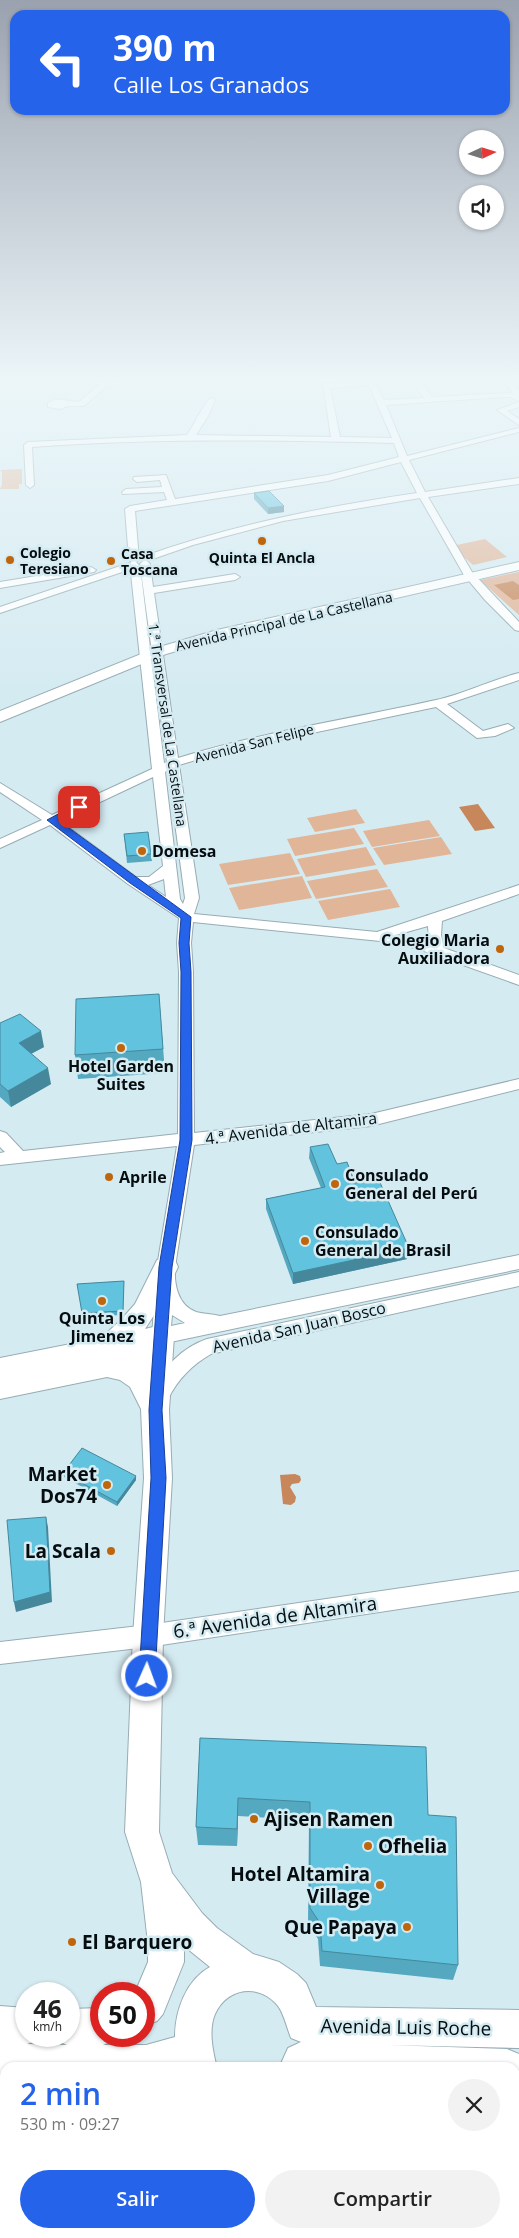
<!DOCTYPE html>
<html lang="es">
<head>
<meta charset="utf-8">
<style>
  body { margin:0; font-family:"Open Sans",sans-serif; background:#f2f2f2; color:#222; height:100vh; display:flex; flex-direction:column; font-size:19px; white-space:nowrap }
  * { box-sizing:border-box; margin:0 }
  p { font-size:16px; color:#767676 }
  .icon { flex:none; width:28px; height:28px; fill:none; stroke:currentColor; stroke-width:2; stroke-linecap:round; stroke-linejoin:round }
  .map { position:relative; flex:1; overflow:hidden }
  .panel { position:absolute; left:0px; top:2062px; width:520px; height:176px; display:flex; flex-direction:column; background:#fff; border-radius:15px 15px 0 0; box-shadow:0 1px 4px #0004 }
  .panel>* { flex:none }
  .guide { position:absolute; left:10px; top:10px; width:500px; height:105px; border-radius:15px; box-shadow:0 1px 4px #0004; background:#2563eb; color:#fff; overflow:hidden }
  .needle { width:32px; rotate:86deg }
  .buttons { position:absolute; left:459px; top:130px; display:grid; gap:10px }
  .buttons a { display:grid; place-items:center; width:45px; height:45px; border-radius:50%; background:#fff; box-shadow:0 1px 4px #0004; font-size:25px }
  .speed { position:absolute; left:15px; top:1982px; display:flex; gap:10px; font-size:25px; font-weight:700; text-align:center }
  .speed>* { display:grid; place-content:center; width:65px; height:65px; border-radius:50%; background:#fff; box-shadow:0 1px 4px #0004; line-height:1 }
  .speed small { font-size:12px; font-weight:400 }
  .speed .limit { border:8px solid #d22; background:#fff; color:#111 }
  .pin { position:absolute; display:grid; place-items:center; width:42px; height:42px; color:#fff; margin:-21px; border-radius:10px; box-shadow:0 2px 8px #0006 }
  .me { position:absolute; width:55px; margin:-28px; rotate:2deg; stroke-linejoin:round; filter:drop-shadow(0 0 4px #0008) }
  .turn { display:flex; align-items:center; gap:18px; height:105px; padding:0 20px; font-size:22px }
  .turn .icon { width:65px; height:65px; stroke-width:2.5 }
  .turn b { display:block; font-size:35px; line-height:42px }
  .round { display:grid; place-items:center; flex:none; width:52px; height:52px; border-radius:26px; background:#f2f2f2 }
  .headline { display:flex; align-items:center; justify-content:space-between; height:85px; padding:0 20px }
  h1 { font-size:30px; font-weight:600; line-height:38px; color:#2563eb }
  .cta { display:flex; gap:10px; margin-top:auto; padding:10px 20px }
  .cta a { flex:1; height:58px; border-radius:30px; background:#2563eb; color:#fff; font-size:20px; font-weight:600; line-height:58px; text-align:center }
  .cta a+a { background:#f2f2f2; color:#222 }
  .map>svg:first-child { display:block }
  .green { fill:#e1b598 }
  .water { fill:#c7875a }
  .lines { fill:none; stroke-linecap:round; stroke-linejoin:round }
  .street-casing { stroke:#97acb3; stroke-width:2 }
  .secondary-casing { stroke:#97acb3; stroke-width:2 }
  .street { fill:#fff; fill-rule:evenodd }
  .secondary { fill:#fff; fill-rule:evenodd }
  .wall { fill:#54a8c0 }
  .shaded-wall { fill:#45889c }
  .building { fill:#62c3df; stroke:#45889c }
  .route { fill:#2563eb; stroke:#184099 }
  .poi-dot { fill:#bf650c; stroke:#d5ebf2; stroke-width:2 }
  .labels { text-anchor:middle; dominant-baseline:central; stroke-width:5; stroke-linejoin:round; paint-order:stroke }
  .far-poi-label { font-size:14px; font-weight:bold; fill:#060d10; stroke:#d5ebf2; text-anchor:start }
  .far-street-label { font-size:14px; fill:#060d10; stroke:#d5ebf2 }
  .poi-label { font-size:16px; font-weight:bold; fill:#060d10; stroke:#d5ebf2; text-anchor:start }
  .street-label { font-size:16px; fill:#060d10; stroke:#d5ebf2 }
  .near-poi-label { font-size:19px; font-weight:bold; fill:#060d10; stroke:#d5ebf2; text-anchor:end }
  .near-street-label { font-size:19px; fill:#060d10; stroke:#d5ebf2 }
</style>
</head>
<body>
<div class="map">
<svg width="519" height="2238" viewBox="0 0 519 2238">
  <rect width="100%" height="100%" fill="#d5ebf2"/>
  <path class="green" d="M22 469V484H19V489H0L2 485V472L0 470Z
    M485 539 507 557 473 565 452 546Z
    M519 572V615L480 580Z
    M356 809 365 823 315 832 307 818Z
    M429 820 440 836 372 847 363 831Z
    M354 828 364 844 295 856 287 839Z
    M441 837 452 854 384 865 373 848Z
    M366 847 376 865 306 877 297 859Z
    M290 853 300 874 228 885 219 864Z
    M377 869 388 887 316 899 307 881Z
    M302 876 312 898 239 910 229 888Z
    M390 889 400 907 328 920 318 901Z"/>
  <path class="water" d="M513 581 519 585V599L513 600 494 585Z
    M478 804 495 828 475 831 459 807Z
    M295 1474 300 1476 301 1480 299 1483 292 1484 290 1487 296 1497 295 1502 291 1505 283 1504 280 1475Z"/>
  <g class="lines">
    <defs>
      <path id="street" d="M84 376H93L107 381 150 376 133 382 107 386 84 406H68L60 409 48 407V403L55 399 79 402 99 385 90 382Z
        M506 376H514L512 380 519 390V401L510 397H502L386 405 407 456 519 428V432L409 460 425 492 519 478V484L428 497 472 572 519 622V631L515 630 485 600 464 575 420 498 283 521 193 545 147 561 150 564 153 587 235 574 240 577 235 580 154 593 178 758C263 732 350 719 436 700 464 694 491 680 519 673V680L447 704 483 731 508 724 514 728 495 736 477 738 436 707 226 751 179 765 199 898 194 914 377 932 519 885V894L442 921 441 935 444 948 519 975V985L418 949 390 942 193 922 191 943 193 972 194 1133 371 1114 519 1079V1089L371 1126 194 1145 175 1267C174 1283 177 1305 196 1312 204 1314 212 1314 220 1316L519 1255V1269L161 1344 154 1341 152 1336 157 1267 177 1146 0 1165V1153L5 1152 0 1147V1131L6 1133 23 1151 178 1134 179 972 177 943 179 918 128 884 50 825 0 848V839L42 820 0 792V783L52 815 152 769 131 574 136 571 141 574 164 763 167 762 140 564 143 561 140 559 142 557C231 525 323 507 417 493L401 462 328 481 135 511 139 560 136 562 139 565 137 567 0 613V607L132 562 129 560 125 509 130 506 167 500 164 492 123 494 122 492 126 489 162 487 160 480 137 482 133 479 134 477 166 475 175 499 328 475 399 457 394 443C273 440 153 438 32 447L34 485 30 488 26 485 24 445 28 442 187 435C193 427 205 401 211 398L215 400 208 416 196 435 331 437 323 384 374 381 384 400 424 398 411 380 415 378H418L432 397 511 393 512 392 504 380ZM369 385 392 438 340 437 330 388ZM168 770 185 898 183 904 180 899 165 772ZM153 777 163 866 149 877H136L60 821ZM164 879 166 897 148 885ZM428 926 429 943 396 935ZM172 1315 185 1323 171 1326Z
        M519 402V407L507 411 519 419V425L497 410Z
        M91 567 96 570 94 572 0 588V582Z
        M519 1272V1286L211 1354C192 1365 178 1379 168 1399L161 1401 154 1399 151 1393C163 1368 181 1348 207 1339Z
        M519 1571V1591L148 1647 0 1664V1642L148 1625Z
        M311 2234H340L342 2238H312Z"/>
      <path id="secondary" d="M519 562V570L226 637 166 654 0 722V711L156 648 217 630Z
        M166 1257 175 1260 178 1267 158 1309 145 1329 161 1325 170 1328 174 1336 169 1410 172 1478 163 1636 159 1832 172 1873 202 1913 217 1928 253 1954 279 1962 297 1974 306 1983 316 2007 519 2010V2048L388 2045 507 2049 519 2054V2082L515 2084V2068H279L288 2048 301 2042 291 2038C287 2028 284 2014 278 2006 260 1983 227 1987 215 2014 208 2030 213 2052 217 2068H5V2082H0V2044H19H0V2006L26 2008V2036H40L39 2039 27 2044 67 2045 56 2040 54 2036H69V2009L101 2008V2036H116L114 2040 103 2045H146L175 2037C175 2011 186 1980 210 1967L184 1946V1962L163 2014 157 2021 144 2026V1994H132L137 1988 148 1962V1943L141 1882 125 1832 133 1636 144 1478 141 1409 130 1387 120 1380 107 1377 0 1399V1358L101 1338 121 1320 135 1304 157 1260Z"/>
    </defs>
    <use href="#street" class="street-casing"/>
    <use href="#secondary" class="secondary-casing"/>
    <use href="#street" class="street"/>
    <use href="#secondary" class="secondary"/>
  </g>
  <path class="wall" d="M254 493 284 512 268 514 254 499Z
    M124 834 151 854 152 861 127 863Z
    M159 994 165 1073 78 1079 75 1055Z
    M0 1023 44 1047 31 1054 51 1084 11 1107 0 1097Z
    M310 1147 337 1164 355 1183 407 1259 293 1284 266 1209V1199L321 1188 309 1158Z
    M124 1281 123 1315 83 1317 77 1284Z
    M63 1473 136 1480 117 1506 64 1477Z
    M200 1738 428 1815 458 1965 453 1980 320 1966 318 1939 308 1924 309 1820 238 1816 237 1846 198 1845 196 1827Z"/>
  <path class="shaded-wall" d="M284 506V512L268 514V508Z
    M41 1031 44 1047 21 1059 19 1043Z
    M48 1068 51 1084 11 1107 8 1091Z
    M409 1248 407 1259 293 1284V1273Z
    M136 1476V1480L117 1506V1502Z
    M46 1517 48 1527 52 1602 16 1612 14 1602Z
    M238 1798V1816L237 1846V1829Z"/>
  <path class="building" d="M269 491 284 506 268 508 254 493Z
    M148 832 151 854 127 856 124 834Z
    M159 994 163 1049 75 1055 76 999Z
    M20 1014 41 1031 19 1043 48 1068 8 1091 0 1084V1023Z
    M328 1144 337 1164 347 1162 355 1183 378 1178 409 1248 293 1273 266 1199 325 1187 310 1147Z
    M124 1281 123 1311 82 1313 77 1284Z
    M82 1448 136 1476 117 1502 63 1473Z
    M46 1517 50 1592 14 1602 7 1520Z
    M200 1738 426 1747 428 1815 456 1817 458 1965 322 1951 320 1923 310 1908V1802L238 1798 237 1829 196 1827Z
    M515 2196 518 2199 515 2204Z
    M453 2234H497L494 2238H450Z"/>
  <linearGradient id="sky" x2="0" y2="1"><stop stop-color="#9ba2af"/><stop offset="0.55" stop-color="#ecf6f9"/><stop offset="1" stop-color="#ecf6f9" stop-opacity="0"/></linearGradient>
  <rect width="519" height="689" fill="url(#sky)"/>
  <path class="route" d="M75 805 83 807 58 820 191 917 189 943 191 972 192 1140 172 1267 162 1410 166 1478 155 1676 152 1681 147 1683 141 1681 139 1676 151 1478 149 1410 159 1267 180 1140 181 972 179 943 181 918 130 883 47 820Z"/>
  <g class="poi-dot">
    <circle cx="262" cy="541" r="5"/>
    <circle cx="10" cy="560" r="5"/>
    <circle cx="111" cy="561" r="5"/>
    <circle cx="142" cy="851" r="5"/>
    <circle cx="500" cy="949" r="5"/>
    <circle cx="121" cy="1048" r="5"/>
    <circle cx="109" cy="1177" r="5"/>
    <circle cx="335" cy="1184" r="5"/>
    <circle cx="305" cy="1241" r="5"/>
    <circle cx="102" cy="1301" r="5"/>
    <circle cx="107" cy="1485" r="5"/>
    <circle cx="111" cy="1551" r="5"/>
    <circle cx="254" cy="1819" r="5"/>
    <circle cx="368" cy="1846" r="5"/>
    <circle cx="380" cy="1885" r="5"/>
    <circle cx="407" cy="1927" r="5"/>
    <circle cx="72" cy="1942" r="5"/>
  </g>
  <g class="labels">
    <g class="far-poi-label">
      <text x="20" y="552">Colegio<tspan x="20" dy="16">Teresiano</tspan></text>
      <text x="121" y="553">Casa<tspan x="121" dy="16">Toscana</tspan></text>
      <text x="262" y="557" text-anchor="middle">Quinta El Ancla</text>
    </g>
    <g class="far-street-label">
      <text transform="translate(284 621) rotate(-13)">Avenida Principal de La Castellana</text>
      <text transform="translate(168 725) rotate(82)">1.ª Transversal de La Castellana</text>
      <text transform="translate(254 743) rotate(-14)">Avenida San Felipe</text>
    </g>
    <g class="poi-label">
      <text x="152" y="851">Domesa</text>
      <text x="490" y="940" text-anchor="end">Colegio Maria<tspan x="490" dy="18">Auxiliadora</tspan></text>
      <text x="121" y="1066" text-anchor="middle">Hotel Garden<tspan x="121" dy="18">Suites</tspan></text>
      <text x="345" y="1175">Consulado<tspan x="345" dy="18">General del Perú</tspan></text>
      <text x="119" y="1177">Aprile</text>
      <text x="315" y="1232">Consulado<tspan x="315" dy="18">General de Brasil</tspan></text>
      <text x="102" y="1318" text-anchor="middle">Quinta Los<tspan x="102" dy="18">Jimenez</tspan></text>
    </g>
    <g class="street-label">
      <text transform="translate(291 1128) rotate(-7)">4.ª Avenida de Altamira</text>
      <text transform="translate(299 1327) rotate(-13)">Avenida San Juan Bosco</text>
    </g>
    <g class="near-poi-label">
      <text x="97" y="1474">Market<tspan x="97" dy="22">Dos74</tspan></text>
      <text x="101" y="1551">La Scala</text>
      <text x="264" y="1819" text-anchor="start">Ajisen Ramen</text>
      <text x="378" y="1846" text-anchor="start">Ofhelia</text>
      <text x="370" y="1874">Hotel Altamira<tspan x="370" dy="22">Village</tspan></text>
      <text x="397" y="1927">Que Papaya</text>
      <text x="82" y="1942" text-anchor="start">El Barquero</text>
    </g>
    <g class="near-street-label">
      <text transform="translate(275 1617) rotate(-8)">6.ª Avenida de Altamira</text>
      <text transform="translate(406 2027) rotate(1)">Avenida Luis Roche</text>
    </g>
  </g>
</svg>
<div class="buttons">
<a><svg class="needle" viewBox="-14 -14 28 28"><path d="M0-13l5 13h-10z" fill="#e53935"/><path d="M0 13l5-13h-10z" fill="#767676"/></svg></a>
<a><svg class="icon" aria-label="sound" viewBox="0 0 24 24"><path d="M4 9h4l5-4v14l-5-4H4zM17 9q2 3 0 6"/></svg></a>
</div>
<div class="speed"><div>46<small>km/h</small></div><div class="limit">50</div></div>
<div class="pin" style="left:79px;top:807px;background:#d93025"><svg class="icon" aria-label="arrive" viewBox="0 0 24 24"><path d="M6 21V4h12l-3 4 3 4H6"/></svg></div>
<svg class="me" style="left:147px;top:1676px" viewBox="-20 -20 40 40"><circle r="17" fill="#2563eb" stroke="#fff" stroke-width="3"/><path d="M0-11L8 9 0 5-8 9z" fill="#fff"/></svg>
<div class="guide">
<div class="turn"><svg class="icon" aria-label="left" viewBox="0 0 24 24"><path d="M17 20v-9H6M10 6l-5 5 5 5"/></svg><div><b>390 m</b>Calle Los Granados</div></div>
</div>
<section class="panel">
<div class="headline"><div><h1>2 min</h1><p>530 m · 09:27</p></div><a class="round"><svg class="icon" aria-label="close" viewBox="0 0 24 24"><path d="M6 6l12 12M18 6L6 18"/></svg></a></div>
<div class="cta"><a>Salir</a><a>Compartir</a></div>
</section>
</div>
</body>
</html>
